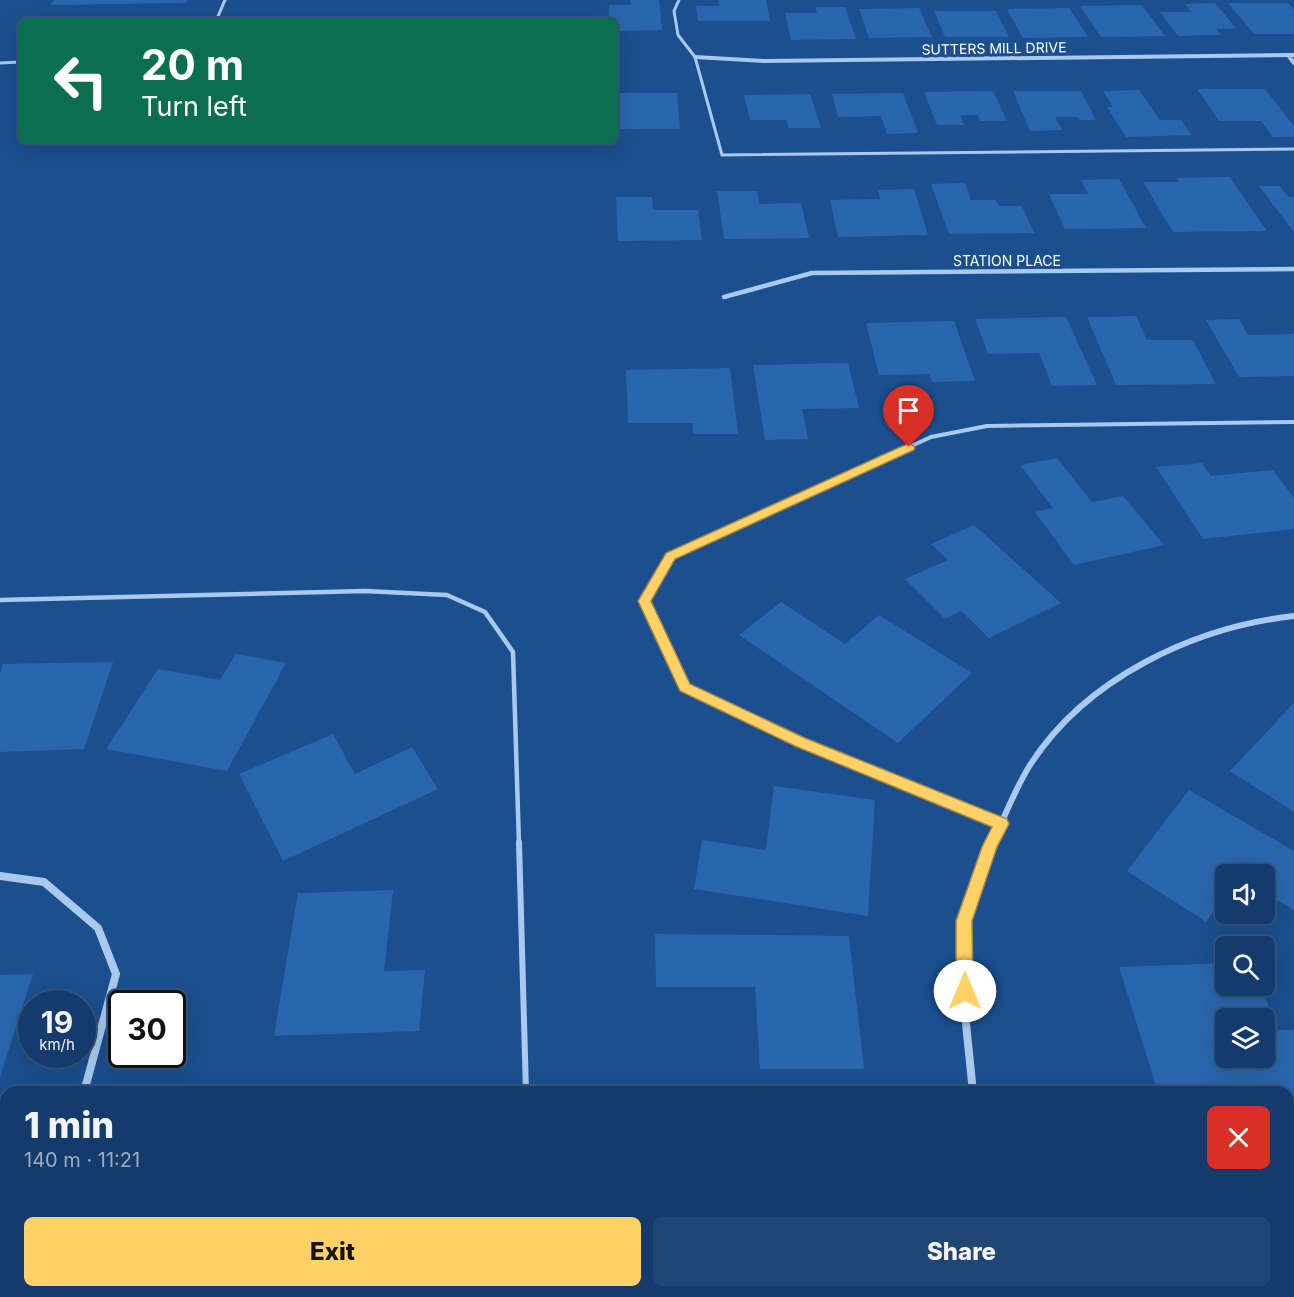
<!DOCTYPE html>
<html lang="en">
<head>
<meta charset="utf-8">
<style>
  body { margin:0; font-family:Inter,sans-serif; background:#214673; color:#f1f3f6; height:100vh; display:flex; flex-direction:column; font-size:22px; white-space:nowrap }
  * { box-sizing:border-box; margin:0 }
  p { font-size:20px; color:#9dadc1 }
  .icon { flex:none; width:33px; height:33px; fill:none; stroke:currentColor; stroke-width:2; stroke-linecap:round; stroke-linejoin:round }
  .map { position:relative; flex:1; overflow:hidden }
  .panel { position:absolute; left:0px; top:1086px; width:1294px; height:212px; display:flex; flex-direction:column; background:#143b6b; border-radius:18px 18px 0 0; box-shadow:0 6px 24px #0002,0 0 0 2px #33557e }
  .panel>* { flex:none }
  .hud { position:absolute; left:18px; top:18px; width:600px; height:126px; border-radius:9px; box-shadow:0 6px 24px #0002,0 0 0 2px #33557e; background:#0b6e4f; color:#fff; overflow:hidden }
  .controls { position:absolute; left:1215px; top:864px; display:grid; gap:12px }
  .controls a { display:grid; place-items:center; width:60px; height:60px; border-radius:9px; background:#143b6b; box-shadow:0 6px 24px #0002,0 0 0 2px #33557e; font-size:30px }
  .speed { position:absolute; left:18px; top:990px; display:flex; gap:12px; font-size:30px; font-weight:700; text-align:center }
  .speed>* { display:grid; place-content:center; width:78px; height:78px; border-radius:50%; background:#143b6b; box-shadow:0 6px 24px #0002,0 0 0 2px #33557e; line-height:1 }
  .speed small { font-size:15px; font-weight:400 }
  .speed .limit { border:3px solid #111; border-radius:9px; background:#fff; color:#111 }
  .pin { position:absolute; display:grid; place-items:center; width:51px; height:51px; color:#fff; margin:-62px -26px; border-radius:50% 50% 50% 0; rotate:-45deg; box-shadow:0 0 6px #0007 }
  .pin .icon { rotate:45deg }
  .me { position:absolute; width:66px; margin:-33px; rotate:0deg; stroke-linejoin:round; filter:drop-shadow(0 0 4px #0008) }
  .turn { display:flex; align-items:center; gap:21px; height:126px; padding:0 24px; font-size:27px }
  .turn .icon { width:78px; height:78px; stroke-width:2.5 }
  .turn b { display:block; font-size:42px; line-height:51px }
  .round { display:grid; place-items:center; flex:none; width:63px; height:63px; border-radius:9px; background:#214673 }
  .overview { display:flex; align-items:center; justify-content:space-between; height:102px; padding:0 24px }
  h1 { font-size:36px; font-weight:800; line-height:45px }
  .primary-button { display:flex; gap:12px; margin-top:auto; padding:12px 24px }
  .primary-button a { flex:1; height:69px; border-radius:9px; background:#ffd166; color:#111; font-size:24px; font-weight:800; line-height:69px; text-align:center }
  .primary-button a+a { background:#214673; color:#f1f3f6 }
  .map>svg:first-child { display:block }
  .building { fill:#2a66ad; fill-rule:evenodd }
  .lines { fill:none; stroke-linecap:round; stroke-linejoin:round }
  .lane-far3 { stroke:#a9c9ee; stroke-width:3 }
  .lane-far2 { stroke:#a9c9ee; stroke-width:4 }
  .lane-far1 { stroke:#a9c9ee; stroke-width:4.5 }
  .lane { stroke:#a9c9ee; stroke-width:6 }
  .street-far3 { stroke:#a9c9ee; stroke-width:4 }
  .street-far2 { stroke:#a9c9ee; stroke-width:4.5 }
  .street-far1 { stroke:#a9c9ee; stroke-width:6 }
  .street { stroke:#a9c9ee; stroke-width:8 }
  .route { fill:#ffd166; stroke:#a68842; stroke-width:1.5 }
  .labels { text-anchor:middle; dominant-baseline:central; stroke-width:6; stroke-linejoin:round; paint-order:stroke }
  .far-street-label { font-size:14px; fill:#fff; stroke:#1b4f8f }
</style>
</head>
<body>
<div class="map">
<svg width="1294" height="1297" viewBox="0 0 1294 1297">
  <rect width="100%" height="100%" fill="#1b4f8f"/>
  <path class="building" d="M54 0H188L186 3 50 5Z
    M630 0H659L662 30 615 31V21H609V5H631Z
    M718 0H766L770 21H698L696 6H719Z
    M1215 3 1236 28 1216 29 1221 35 1178 36 1160 12H1191L1185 4Z
    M1228 3H1288L1294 9V34H1254Z
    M1142 5 1165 36 1101 37 1080 6Z
    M815 7H845L856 39 791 40 785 13H817Z
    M919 8 932 37 869 38 859 9Z
    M1069 8 1088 37 1023 38 1007 9Z
    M934 11H996L1009 37H945Z
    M1197 89H1265L1294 126V137H1273L1261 121H1219Z
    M1139 90 1160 120H1181L1192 135 1126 137 1107 107H1113L1103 91Z
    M993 91 1007 121H980L978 115H960L964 125H937L924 92Z
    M1013 91H1081L1096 120H1080L1078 117H1055L1062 130 1030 131Z
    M615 93H677L680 129H615Z
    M903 93 918 133 887 134 881 116 838 117 832 94Z
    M810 94 821 128H789L786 120H750L744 95Z
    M1230 177 1267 231 1173 232 1143 182H1180L1177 178Z
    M1119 179 1146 228 1065 229 1049 194H1088L1081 180Z
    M965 183 971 200H996L999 206H1022L1034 233 949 234 931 184Z
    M1259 186H1280L1288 197H1294V232Z
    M914 189 928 235 838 237 830 200 880 199 878 190Z
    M717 191H757L759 204 801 203 809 238 724 239Z
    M616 197H652L653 210H698L702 240 618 241Z
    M1136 316 1147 340H1193L1216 384 1116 385 1087 317Z
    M1066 317 1097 385 1052 386 1039 353 988 354 975 319Z
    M1239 319 1248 335 1294 334V376L1239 377 1206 320Z
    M954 321 975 381 932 382 929 374 879 375 866 323Z
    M848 363 859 408 802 409 808 439 765 440 753 365Z
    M730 368 738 434H693V423H628L626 370Z
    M1057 458 1092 502 1123 496 1164 545 1074 565 1035 512 1053 508 1020 465Z
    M1202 463 1211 476 1273 470 1294 498V529L1203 539 1156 467Z
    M974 525 1061 603 989 638 961 611 945 619 905 579 948 560 931 544Z
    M781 602 845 644 879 615 972 673 898 743 739 635Z
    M236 654 286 663 227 771 106 749 158 669 220 680Z
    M113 662 84 749 0 752V673L3 664Z
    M1294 703V812L1230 771Z
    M333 734 355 774 412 747 438 789 283 861 239 774Z
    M774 786 875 800 868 916 694 889 702 840 766 850Z
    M1189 790 1294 851V910L1264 892V874H1226V894L1206 922 1127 871Z
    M393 890 384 971 425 970 419 1031 274 1036 298 893Z
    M655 934 849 936 864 1069H760L755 987H656Z
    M1226 963V986H1261L1278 1030H1294V1096H1288V1092H1158L1119 967ZM1226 1018H1264V1058H1226Z
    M33 974 0 1077V975Z
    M1288 1129H1294V1297H1199L1198 1292H1288Z
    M687 1292H903L904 1297H688Z"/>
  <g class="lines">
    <path class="lane-far3" d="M679 0 674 11 678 35 695 57 722 155 1294 149
      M216 21 225 0
      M0 63 21 62"/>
    <path class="lane-far2" d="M815 490 931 437 987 426 1294 422"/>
    <path class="lane-far1" d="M818 489 670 556 645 601 661 640 685 687 800 742 1001 824
      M0 600 365 591 447 595 485 612 513 652 519 844"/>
    <path class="lane" d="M519 842 526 1092
      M0 1220H6
      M517 1292V1297"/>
    <path class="street-far3" d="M1288 55 1294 63
      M695 57 764 61 1294 55"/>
    <path class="street-far2" d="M724 297 812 273 1294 269"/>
    <path class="street-far1" d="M992 844C1004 818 1015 789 1030 765 1086 678 1194 627 1294 616"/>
    <path class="street" d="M0 876 44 882 98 928 116 974 84 1092
      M973 1092 965 1014 964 921 992 842
      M1011 1292 1012 1297
      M24 1297 25 1292"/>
  </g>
  <path class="route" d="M909 443 915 447 914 450 675 559 651 601 690 684 805 738 1007 819 1009 824 997 847 972 921 973 991 971 996 965 998 959 996 956 991V921L982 847 992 827 795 746 680 691 638 601 666 553Z"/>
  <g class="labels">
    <g class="far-street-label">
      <text transform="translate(994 48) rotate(-1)">SUTTERS MILL DRIVE</text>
      <text x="1007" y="260">STATION PLACE</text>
    </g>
  </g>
</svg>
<div class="controls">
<a><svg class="icon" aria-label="sound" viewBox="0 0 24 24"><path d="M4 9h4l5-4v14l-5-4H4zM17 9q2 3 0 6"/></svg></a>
<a><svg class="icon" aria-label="search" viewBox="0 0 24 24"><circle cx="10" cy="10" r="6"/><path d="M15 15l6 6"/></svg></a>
<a><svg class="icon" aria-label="layers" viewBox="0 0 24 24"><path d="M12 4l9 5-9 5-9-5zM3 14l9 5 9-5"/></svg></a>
</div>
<div class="speed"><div>19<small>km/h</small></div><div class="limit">30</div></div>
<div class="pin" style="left:909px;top:447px;background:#d93025"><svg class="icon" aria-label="arrive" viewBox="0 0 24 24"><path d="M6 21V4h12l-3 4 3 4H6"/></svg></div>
<svg class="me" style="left:965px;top:991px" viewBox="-20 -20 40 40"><circle r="19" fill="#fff"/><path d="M0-13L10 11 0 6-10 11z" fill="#ffd166"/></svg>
<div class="hud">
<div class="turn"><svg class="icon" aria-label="left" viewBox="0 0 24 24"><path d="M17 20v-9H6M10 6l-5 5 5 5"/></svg><div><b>20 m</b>Turn left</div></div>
</div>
<section class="panel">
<div class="overview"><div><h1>1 min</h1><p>140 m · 11:21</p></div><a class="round" style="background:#d93025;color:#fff"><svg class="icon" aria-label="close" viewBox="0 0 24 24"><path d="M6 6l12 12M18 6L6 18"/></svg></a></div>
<div class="primary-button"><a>Exit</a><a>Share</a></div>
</section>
</div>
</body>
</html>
